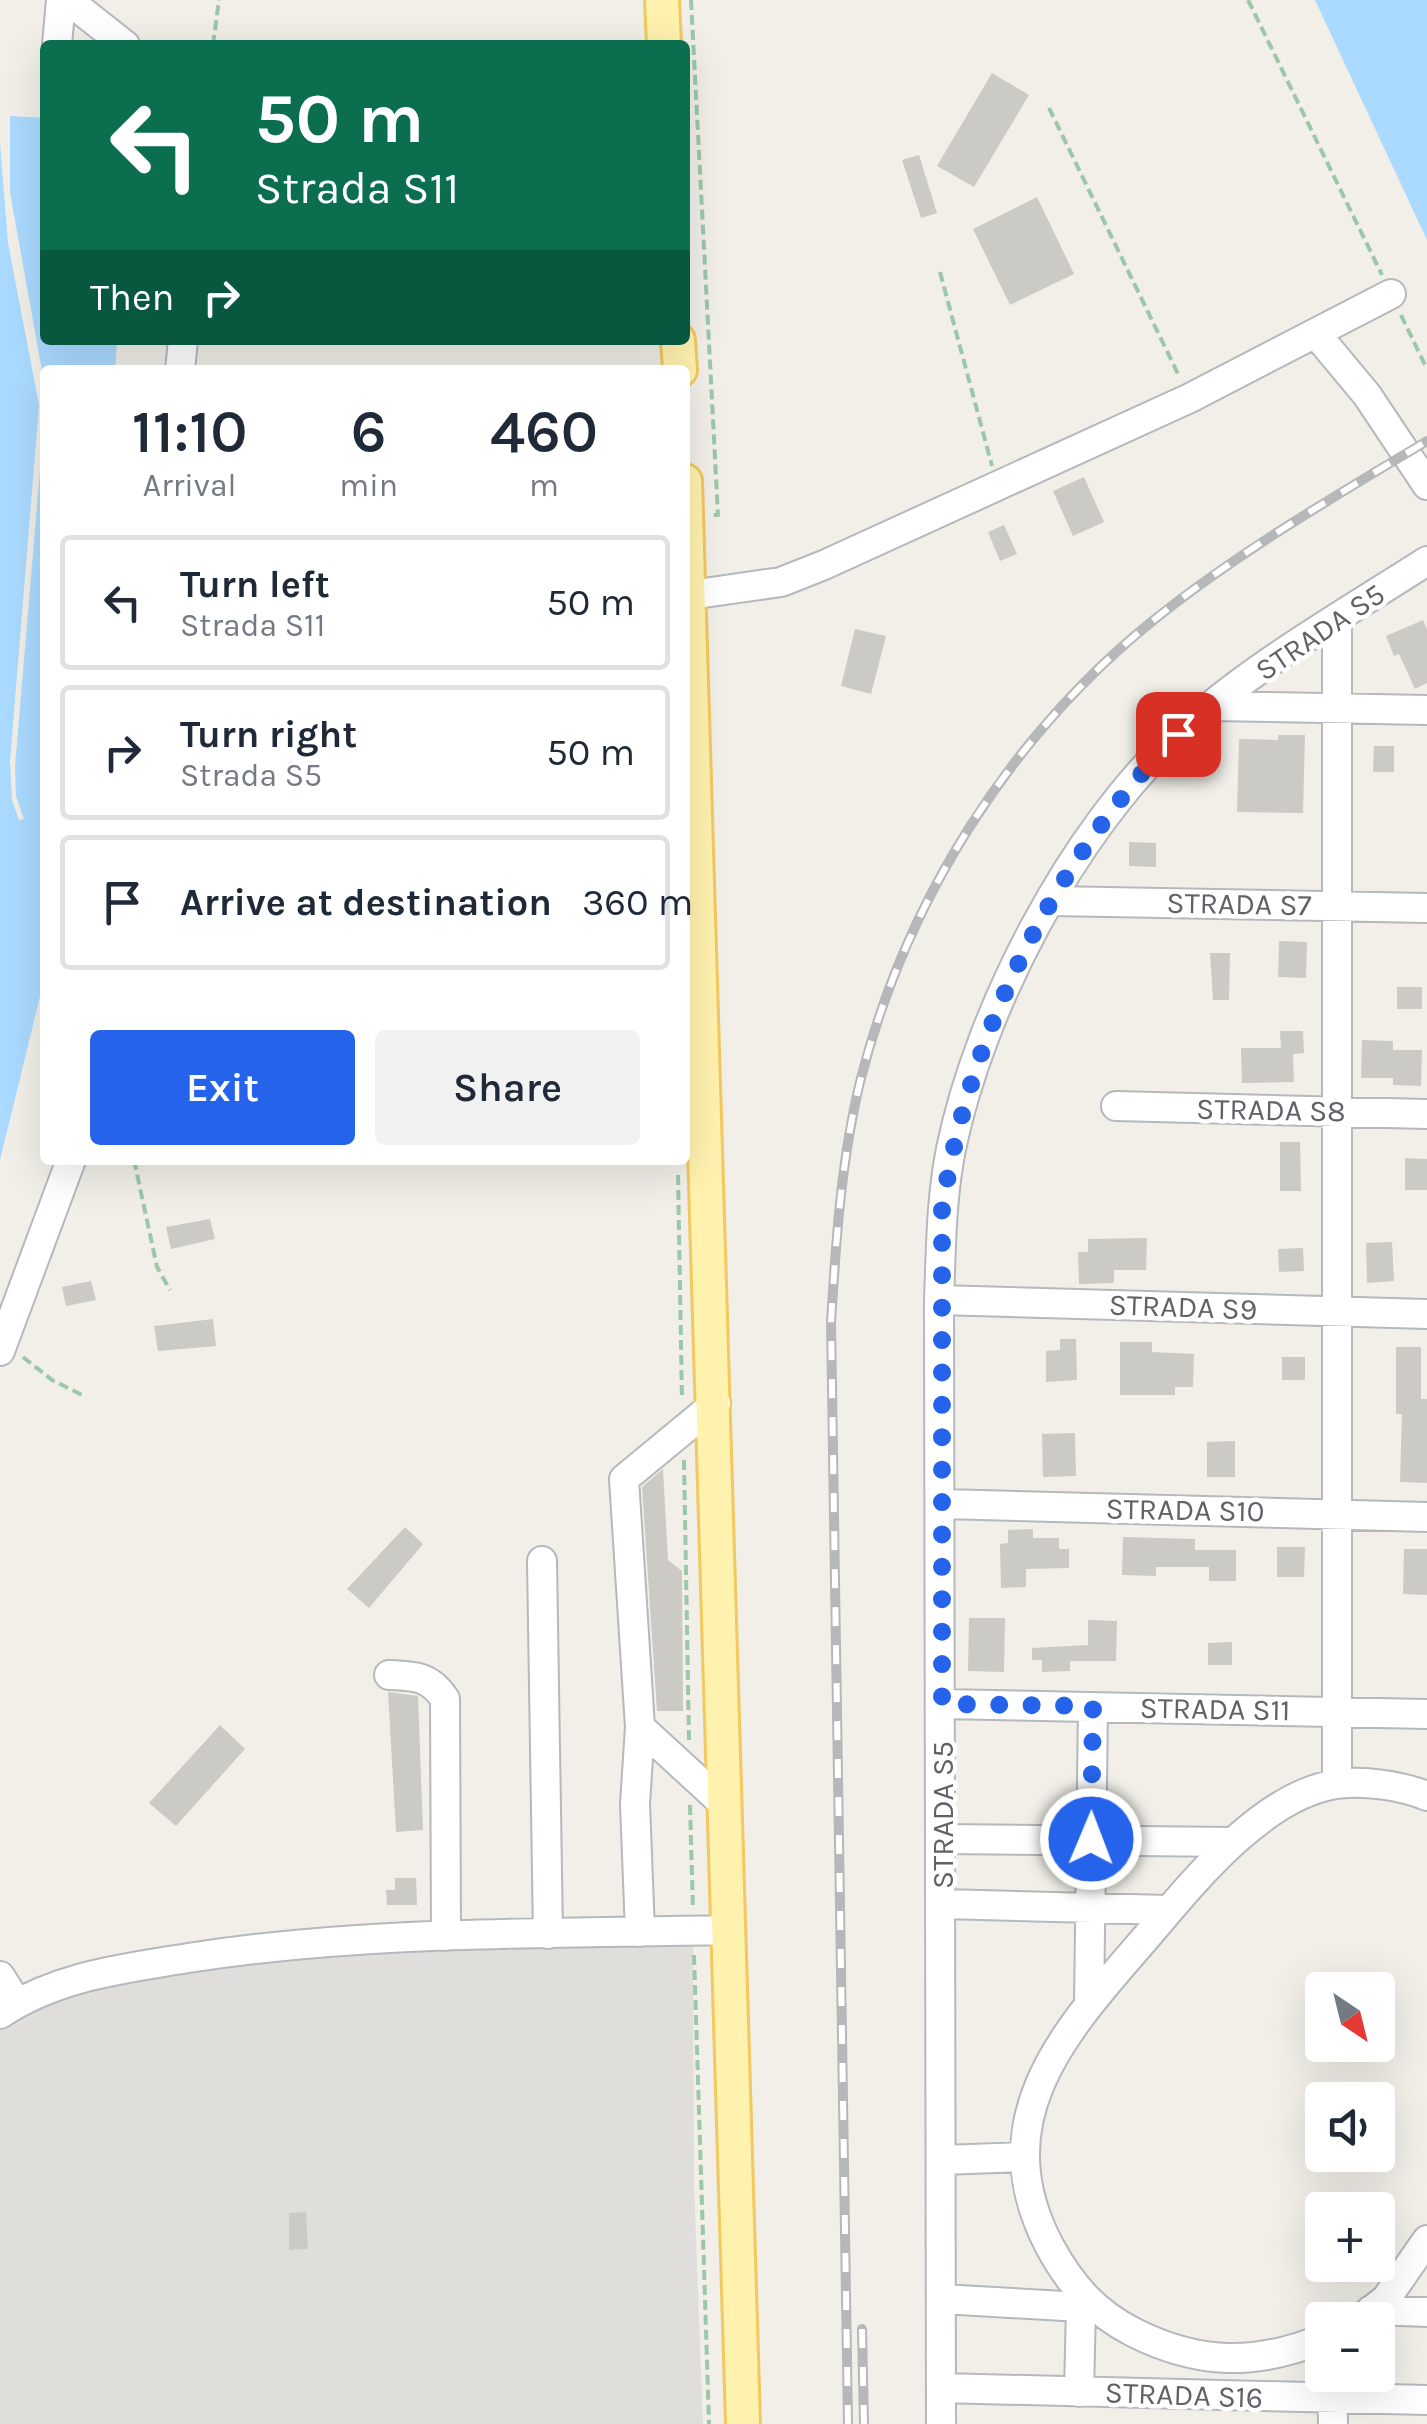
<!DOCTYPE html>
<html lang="en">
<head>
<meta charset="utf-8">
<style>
  body { margin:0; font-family:Karla,sans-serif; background:#f2f2f3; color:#1f2937; height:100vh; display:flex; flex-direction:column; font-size:38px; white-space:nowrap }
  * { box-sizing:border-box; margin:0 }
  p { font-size:32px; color:#747a83 }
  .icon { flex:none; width:55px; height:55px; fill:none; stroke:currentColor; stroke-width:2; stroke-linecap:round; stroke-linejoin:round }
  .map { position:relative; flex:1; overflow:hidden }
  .panel { position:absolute; left:40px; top:365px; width:650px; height:800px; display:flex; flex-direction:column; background:#fff; border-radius:10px; box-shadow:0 10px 40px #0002 }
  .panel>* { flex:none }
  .guide { position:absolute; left:40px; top:40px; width:650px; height:305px; border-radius:10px; box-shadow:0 10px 40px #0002; background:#0b6e4f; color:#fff; overflow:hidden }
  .needle { width:65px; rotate:145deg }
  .controls { position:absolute; left:1305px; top:1972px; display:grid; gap:20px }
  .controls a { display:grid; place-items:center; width:90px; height:90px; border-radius:10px; background:#fff; box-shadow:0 10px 40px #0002; font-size:50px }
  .pin { position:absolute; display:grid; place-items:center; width:85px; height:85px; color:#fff; margin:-42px; border-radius:20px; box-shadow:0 5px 15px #0006 }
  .me { position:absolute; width:110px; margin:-55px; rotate:1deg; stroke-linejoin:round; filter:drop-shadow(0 0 8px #0008) }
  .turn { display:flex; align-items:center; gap:35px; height:210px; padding:0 50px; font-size:45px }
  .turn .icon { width:130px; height:130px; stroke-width:2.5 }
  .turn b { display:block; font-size:70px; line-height:85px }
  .then { display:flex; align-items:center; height:95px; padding:0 50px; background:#0003; gap:20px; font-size:38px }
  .eta { display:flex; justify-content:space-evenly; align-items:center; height:170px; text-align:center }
  .eta b { font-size:60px; font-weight:600; line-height:70px }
  .primary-button { display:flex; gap:20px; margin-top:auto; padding:20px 50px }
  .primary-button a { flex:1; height:115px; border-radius:10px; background:#2563eb; color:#fff; font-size:40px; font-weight:600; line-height:115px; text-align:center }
  .primary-button a+a { background:#f2f2f3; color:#1f2937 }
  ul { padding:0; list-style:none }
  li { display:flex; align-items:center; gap:30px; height:135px; margin:0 20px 15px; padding:0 30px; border:5px solid #e0e1e3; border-radius:10px }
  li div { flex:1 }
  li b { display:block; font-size:38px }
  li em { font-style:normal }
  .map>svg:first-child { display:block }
  .industrial { fill:#e0deda }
  .water { fill:#aadaff }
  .building { fill:#cccac5 }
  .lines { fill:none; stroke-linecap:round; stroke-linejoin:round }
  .minor-casing { stroke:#b5b8bc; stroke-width:32 }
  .major-casing { stroke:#f2c960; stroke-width:38 }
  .path { stroke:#9cc7a9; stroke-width:4; stroke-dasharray:10 5; stroke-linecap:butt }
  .minor { stroke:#fff; stroke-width:28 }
  .major { stroke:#fff2af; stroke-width:32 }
  .rail-casing { stroke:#b6b7b8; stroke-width:10 }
  .rail { stroke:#fff; stroke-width:6; stroke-dasharray:19; stroke-linecap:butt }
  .route { stroke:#2563eb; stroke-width:18; stroke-dasharray:0 32.4 }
  .labels { text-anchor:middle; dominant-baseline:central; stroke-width:9; stroke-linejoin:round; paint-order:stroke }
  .street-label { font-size:30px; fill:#5f6368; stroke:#fff }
</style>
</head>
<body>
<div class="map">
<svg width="1427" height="2424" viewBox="0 0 1427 2424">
  <rect width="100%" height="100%" fill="#f1efe8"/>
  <path class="industrial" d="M693 1931 694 2183 703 2424H0V2014L118 1970Z"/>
  <path class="water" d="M1315 0H1427V240Z
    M10 116 45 118V340H117L115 370H45V388L10 192Z
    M0 143 8 243 39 405 10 761 12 800 19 820 24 819 16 796 15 767 45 411V976L0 1160Z"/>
  <path class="building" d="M992 73 1029 95 974 187 937 166Z
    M919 155 937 213 921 218 902 160Z
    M1037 197 1074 274 1010 305 973 229Z
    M1084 477 1104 522 1073 536 1053 491Z
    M1004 525 1017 554 1000 561 988 532Z
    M1423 620 1427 630V683L1415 689 1399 654 1394 656 1386 636Z
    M855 629 886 636 871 694 841 686Z
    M1278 735H1305L1303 813 1237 812 1239 739 1278 740Z
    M1374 746H1394V772H1373Z
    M1129 842 1156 843V867L1129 866Z
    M1279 941 1307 942 1306 978 1278 977Z
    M1210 953H1230L1229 1000H1213Z
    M1397 987H1422V1009H1397Z
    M1280 1031H1303L1304 1053 1293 1054 1294 1082 1242 1083 1241 1048H1281Z
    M1362 1040 1393 1041V1050H1422L1421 1086 1393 1085V1078H1361Z
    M1280 1142H1300L1301 1191H1280Z
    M1405 1158 1427 1159V1190H1405Z
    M210 1219 215 1239 171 1249 166 1227Z
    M1147 1238 1146 1270H1114V1283L1079 1284 1078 1252H1088V1239Z
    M1392 1242 1394 1281 1367 1283 1366 1243Z
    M1303 1248 1304 1271 1279 1272 1278 1249Z
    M91 1281 96 1300 66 1306 62 1287Z
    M213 1319 216 1346 158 1351 154 1326Z
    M1060 1339H1076L1077 1380 1046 1382V1351L1060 1350Z
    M1120 1342H1152V1352L1194 1354 1193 1387H1175V1395H1120Z
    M1396 1347H1421V1399H1427V1483L1400 1482 1402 1414H1396Z
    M1282 1357H1305V1380H1282Z
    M1075 1433 1076 1476 1043 1477 1042 1434Z
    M1235 1441V1477H1207V1442Z
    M663 1469 668 1560 682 1571 683 1711H657L642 1487Z
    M405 1527 423 1544 369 1608 347 1589Z
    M1033 1529V1538H1059V1549H1069V1568L1026 1569V1587L1001 1588 1000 1544 1008 1543V1530Z
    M1123 1537 1195 1539V1550H1236V1581H1209V1567H1156V1576L1122 1575Z
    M1277 1547H1305L1304 1577H1277Z
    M1404 1549H1427V1595L1403 1594Z
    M969 1618H1005L1004 1672 968 1671Z
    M1088 1620 1117 1621 1116 1661H1070V1671L1042 1672V1660H1032V1648L1088 1645Z
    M1232 1642V1665H1208V1643Z
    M388 1692 418 1696 423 1830 396 1832Z
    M220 1725 245 1749 176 1826 149 1803Z
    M395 1878H416L417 1905H387L386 1890H395Z
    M306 2212 308 2249 289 2250V2213Z"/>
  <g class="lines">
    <defs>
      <path id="minor" d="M68 0 125 45
        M57 45 61 0
        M1317 335 1367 395 1427 485
        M180 370 183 340
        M690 595 781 582 824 565 1190 398 1391 294
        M1212 706 1427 710
        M1051 901 1427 908
        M1116 1106 1427 1114
        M939 1300 1427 1314
        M0 1351 71 1160
        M716 1403 624 1479 640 1727 726 1806
        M943 1504 1427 1517
        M542 1561 548 1934
        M389 1675C415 1676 430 1676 445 1699L446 1936
        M942 1704 1427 1714
        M640 1727 635 1804 640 1932
        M1337 1784V619
        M943 1839 1233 1842
        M943 1904 1169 1910
        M0 1976 17 2003
        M1089 2005 1093 1707
        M0 2014C57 1976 122 1969 188 1958 367 1930 549 1934 729 1930
        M942 2160 1024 2157
        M942 2299 1081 2307 1086 2301
        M1371 2310 1427 2312
        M1359 2320 1386 2299 1427 2240
        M1322 2339C1255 2366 1198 2365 1133 2332 1094 2312 1071 2285 1050 2247 979 2113 1073 2023 1155 1927 1198 1876 1266 1794 1337 1784 1364 1780 1402 1786 1427 1796
        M1332 2375 1333 2424
        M941 2388 1427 2400
        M1079 2392 1081 2307
        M941 2424 939 1300C941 1249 941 1199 951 1149 980 1008 1072 832 1178 734 1251 667 1343 615 1427 561"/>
      <path id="major" d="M662 0 664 45
        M678 340 680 370
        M685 481 743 2424"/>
    </defs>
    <use href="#minor" class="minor-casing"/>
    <use href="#major" class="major-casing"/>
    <path class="path" d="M691 0 718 515H709
      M1248 0 1382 275
      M213 45 219 0
      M1049 108 1179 376
      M940 272 992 466
      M1401 315 1427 369
      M134 1160 157 1267 170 1290
      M678 1175 682 1400
      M23 1357 52 1380 82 1395
      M684 1460 689 1740
      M690 1805 693 1910
      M694 1955 709 2424"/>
    <use href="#minor" class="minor"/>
    <use href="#major" class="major"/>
    <defs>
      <path id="rail" d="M862 2329 864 2424
        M848 2424 831 1322C836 1241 841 1161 860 1082 905 902 1010 735 1155 619 1240 551 1334 497 1427 441"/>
    </defs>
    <use href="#rail" class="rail-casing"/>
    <use href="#rail" class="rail"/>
  </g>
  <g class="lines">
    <path class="route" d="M1091 1839 1093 1706 942 1704V1210C969 1033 1053 862 1178 734"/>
  </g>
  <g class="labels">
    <g class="street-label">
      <text transform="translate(1320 632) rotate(-34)">STRADA S5</text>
      <text transform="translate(1239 904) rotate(1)">STRADA S7</text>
      <text transform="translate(1271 1110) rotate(1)">STRADA S8</text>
      <text transform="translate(1183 1307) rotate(2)">STRADA S9</text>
      <text transform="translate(1185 1510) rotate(1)">STRADA S10</text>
      <text transform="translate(1215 1709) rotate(1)">STRADA S11</text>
      <text transform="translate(943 1815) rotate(-90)">STRADA S5</text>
      <text transform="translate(1184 2395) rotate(2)">STRADA S16</text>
    </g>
  </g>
</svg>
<div class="controls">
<a><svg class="needle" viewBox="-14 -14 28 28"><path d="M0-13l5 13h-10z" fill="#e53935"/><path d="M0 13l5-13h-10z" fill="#747a83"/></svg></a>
<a><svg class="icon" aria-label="sound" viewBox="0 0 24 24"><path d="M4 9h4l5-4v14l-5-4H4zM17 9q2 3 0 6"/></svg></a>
<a>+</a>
<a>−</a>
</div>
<div class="pin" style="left:1178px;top:734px;background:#d93025"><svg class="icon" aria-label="arrive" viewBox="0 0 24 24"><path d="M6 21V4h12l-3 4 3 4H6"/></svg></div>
<svg class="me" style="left:1091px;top:1839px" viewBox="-20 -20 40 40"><circle r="17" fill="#2563eb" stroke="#fff" stroke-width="3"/><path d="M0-11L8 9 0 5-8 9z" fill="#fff"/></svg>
<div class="guide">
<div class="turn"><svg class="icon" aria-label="left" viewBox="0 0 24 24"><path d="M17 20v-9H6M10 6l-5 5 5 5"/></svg><div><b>50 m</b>Strada S11</div></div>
<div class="then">Then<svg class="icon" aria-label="right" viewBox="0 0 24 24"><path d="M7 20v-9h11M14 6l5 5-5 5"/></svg></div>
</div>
<section class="panel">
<div class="eta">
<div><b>11:10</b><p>Arrival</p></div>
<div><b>6</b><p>min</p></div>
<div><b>460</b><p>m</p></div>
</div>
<ul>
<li><svg class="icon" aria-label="left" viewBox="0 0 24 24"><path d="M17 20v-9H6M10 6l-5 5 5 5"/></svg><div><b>Turn left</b><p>Strada S11</p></div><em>50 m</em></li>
<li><svg class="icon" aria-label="right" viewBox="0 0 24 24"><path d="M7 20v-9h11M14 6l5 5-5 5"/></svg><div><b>Turn right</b><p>Strada S5</p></div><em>50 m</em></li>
<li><svg class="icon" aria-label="arrive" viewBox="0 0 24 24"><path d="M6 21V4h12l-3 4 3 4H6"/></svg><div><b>Arrive at destination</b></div><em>360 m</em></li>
</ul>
<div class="primary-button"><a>Exit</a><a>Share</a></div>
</section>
</div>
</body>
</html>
